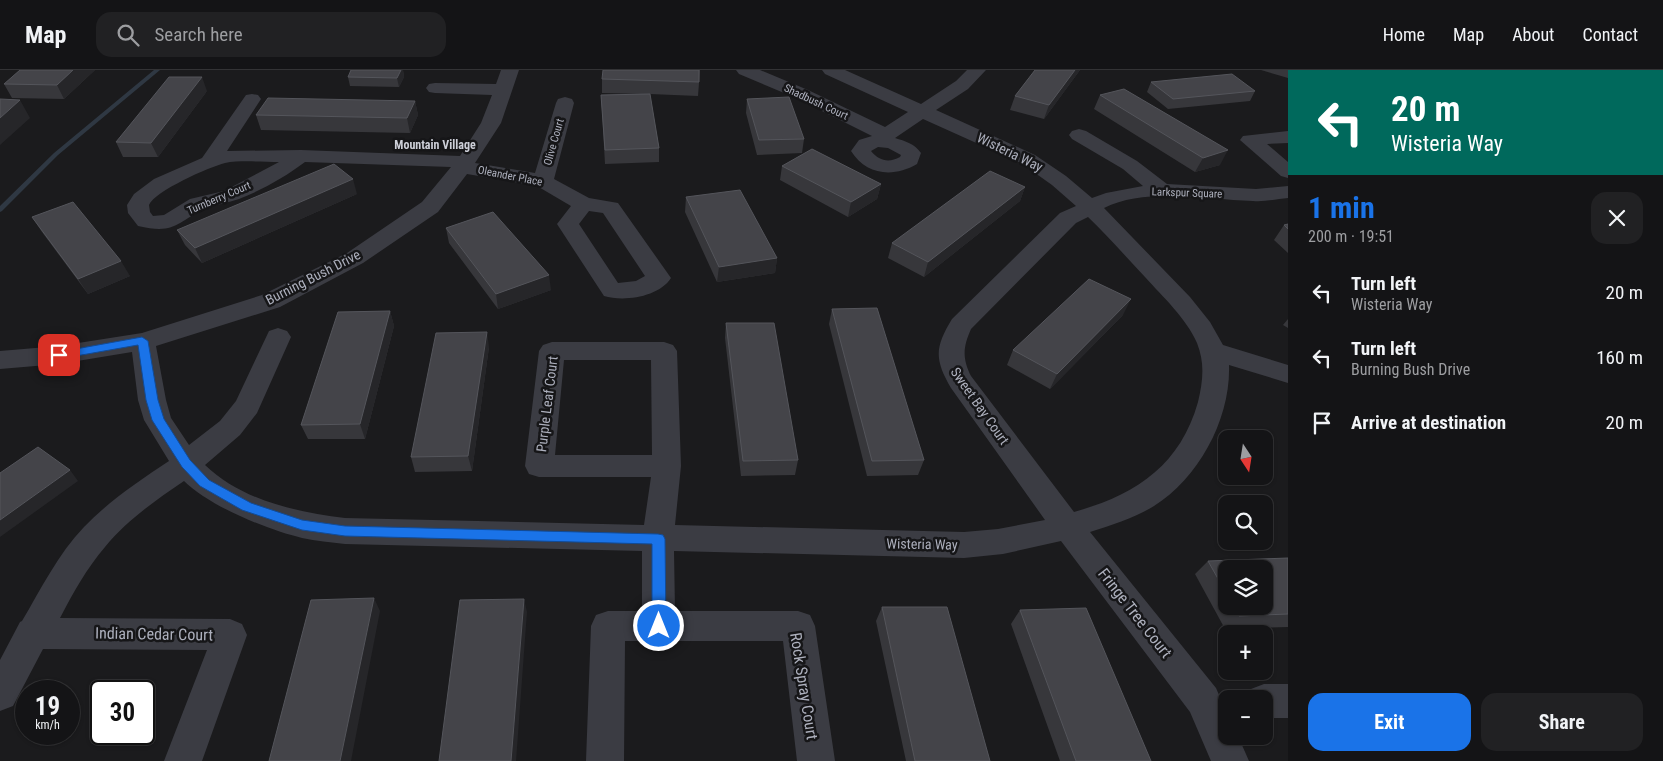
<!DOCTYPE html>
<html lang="en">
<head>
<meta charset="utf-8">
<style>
  body { margin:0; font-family:"Roboto Condensed",sans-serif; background:#212123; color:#f1f3f6; height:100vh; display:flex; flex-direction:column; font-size:19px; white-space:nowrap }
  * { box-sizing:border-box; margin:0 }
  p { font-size:16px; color:#9d9ea1 }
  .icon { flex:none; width:28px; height:28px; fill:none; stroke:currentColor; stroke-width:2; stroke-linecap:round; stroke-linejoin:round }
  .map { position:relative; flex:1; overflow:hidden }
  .sheet { display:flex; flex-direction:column; background:#141416; width:375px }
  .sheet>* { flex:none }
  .guide { background:#00695c; color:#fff; overflow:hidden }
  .needle { width:32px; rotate:168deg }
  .fabs { position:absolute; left:1218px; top:360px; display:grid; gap:10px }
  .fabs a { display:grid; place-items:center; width:55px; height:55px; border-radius:10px; background:#141416; box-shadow:0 1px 4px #0004,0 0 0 1px #333335; font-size:25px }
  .speed { position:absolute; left:15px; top:610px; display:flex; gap:10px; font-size:25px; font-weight:700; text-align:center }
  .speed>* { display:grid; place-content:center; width:65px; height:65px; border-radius:50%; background:#141416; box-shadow:0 1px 4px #0004,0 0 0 1px #333335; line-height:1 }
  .speed small { font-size:12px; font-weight:400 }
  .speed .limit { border:2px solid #111; border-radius:8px; background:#fff; color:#111 }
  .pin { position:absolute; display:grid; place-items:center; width:42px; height:42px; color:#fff; margin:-21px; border-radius:10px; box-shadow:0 2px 8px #0006 }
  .me { position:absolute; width:55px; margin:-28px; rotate:0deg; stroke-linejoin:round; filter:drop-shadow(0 0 4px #0008) }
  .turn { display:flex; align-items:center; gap:18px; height:105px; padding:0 20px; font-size:22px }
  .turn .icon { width:65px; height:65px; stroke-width:2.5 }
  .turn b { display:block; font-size:35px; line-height:42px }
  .round { display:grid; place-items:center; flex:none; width:52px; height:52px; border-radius:15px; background:#212123 }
  .summary { display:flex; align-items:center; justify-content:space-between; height:85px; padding:0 20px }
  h1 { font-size:30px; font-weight:700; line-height:38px; color:#1a73e8 }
  .cta { display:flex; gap:10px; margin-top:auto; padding:10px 20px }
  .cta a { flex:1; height:58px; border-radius:15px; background:#1a73e8; color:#fff; font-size:20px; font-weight:700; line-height:58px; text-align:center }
  .cta a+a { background:#212123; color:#f1f3f6 }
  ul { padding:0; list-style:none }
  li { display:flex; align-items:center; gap:15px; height:65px; padding:0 20px }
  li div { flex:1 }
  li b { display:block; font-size:19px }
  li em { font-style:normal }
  header { display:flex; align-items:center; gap:30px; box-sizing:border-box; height:70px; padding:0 25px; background:#141416; border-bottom:1px solid #333335 }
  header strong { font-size:24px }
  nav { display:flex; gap:28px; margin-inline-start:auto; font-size:18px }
  .search { width:350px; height:45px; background:#212123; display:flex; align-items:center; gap:12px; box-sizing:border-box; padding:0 18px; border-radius:15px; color:#9d9ea1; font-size:19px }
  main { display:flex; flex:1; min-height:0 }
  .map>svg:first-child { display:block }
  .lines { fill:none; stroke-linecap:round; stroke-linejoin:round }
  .stream { fill:#2f3843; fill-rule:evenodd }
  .minor { fill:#3b3c43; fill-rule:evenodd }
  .wall { fill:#37373b; fill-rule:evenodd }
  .shaded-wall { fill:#262629 }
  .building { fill:#444449; stroke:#54555b }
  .route { fill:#1a73e8; stroke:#114b97 }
  .labels { text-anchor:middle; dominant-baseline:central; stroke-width:5; stroke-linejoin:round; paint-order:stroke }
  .far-street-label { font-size:11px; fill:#adb0bd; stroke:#161618 }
  .far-neighbourhood-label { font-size:12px; font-weight:bold; fill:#ced0d9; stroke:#161618 }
  .street-label { font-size:14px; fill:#adb0bd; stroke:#161618 }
  .near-street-label { font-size:16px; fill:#adb0bd; stroke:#161618 }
</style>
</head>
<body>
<header>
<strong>Map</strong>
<div class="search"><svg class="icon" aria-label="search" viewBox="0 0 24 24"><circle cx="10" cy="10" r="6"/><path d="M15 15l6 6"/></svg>Search here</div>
<nav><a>Home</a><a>Map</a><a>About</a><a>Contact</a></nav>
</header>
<main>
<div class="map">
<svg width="1288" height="691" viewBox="0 0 1288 691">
  <rect width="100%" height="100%" fill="#1b1b1d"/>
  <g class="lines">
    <path class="stream" d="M154 0H160L58 85 2 141 0 142V136L54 83Z"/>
    <path class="minor" d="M501 0H519L501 53 475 93 535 103 556 33 558 29 565 27 572 29 574 33 554 109 589 128 618 133 671 208C659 227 624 232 604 226L557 154 571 136 537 116 467 104 438 142 363 193 280 237 156 276 166 330 171 348 189 375 220 351 236 331 269 261 278 258 287 261 291 267 257 343 240 365 205 395C241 430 296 442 345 448L644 455 651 407H539L529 404 525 396 539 281 543 275 552 272H664L673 275 677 281 681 396 675 455 964 462 998 459 1045 450 951 318C934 289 935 277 952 249L1060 143 1076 136 1052 115 1021 93 923 49 895 68C905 71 915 74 921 83L917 94C893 108 866 105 851 81L859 70 872 66 796 28 739 4 736 0H760L808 20 885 57 908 42 825 4 822 0H845L921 34 956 11 967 0H986L968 19 936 40 1035 85 1066 106 1092 128 1106 123 1143 116 1123 99 1072 69 1069 65 1072 61 1079 59 1086 61 1137 91 1167 114 1256 119 1288 116V128C1277 129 1265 132 1253 131 1208 130 1146 117 1104 138L1190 227 1210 252 1223 275 1288 295V313L1229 295C1231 348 1199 408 1154 436 1135 448 1112 455 1090 462L1216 618 1226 641V666H1238L1249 691H1211L1190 642 1061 471 1003 484 964 488 674 481 675 541H798L810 545 815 556 835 691H797L783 571H625L624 691H586L591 556 596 545 608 541H642V481L345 474C331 472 316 471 302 468 268 460 209 436 184 411 156 430 127 450 105 477 87 498 73 523 60 548L230 549 242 554 247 565 202 691H164L207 580 43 579 13 636 0 641V590L20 552 22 551C41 519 58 484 84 457 109 431 139 411 169 391L144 350 138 330 132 282 59 294 0 299V281L59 276 142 263 262 225 347 183 422 132 451 97 305 92C285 107 262 120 239 129 228 133 216 134 205 139 176 152 176 165 138 156L128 143 127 135 134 124 154 109 202 88 246 25 252 24 258 25 261 29 227 81 301 80 460 86 481 53 492 25 435 23 429 22 426 18 429 14 435 13 496 14ZM878 77 888 78 901 85 900 87C889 93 879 91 871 81ZM279 92 224 121 190 129 164 145 153 146 150 142 149 135C155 121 209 97 225 93 240 90 264 92 279 92ZM589 141 603 143 645 206 636 211 618 213 579 154ZM1088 147C1108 166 1126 187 1145 207 1163 227 1186 248 1197 273 1205 293 1203 311 1198 332 1180 396 1135 425 1074 442L971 306C962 288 963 277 971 259L1076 153ZM564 290H651L652 385H555Z
      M1288 61V73L1267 74 1288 92V108L1281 106 1240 70 1243 66Z
      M1264 614H1288V648H1264V629H1247L1251 619Z"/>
  </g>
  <path class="wall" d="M95 0 64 29 12 28 4 14Z
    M351 0H403L404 7 399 17 350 16 348 7Z
    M700 0 698 26 650 24 659 78V92L605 94 601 25 641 24 602 23V9Z
    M1035 0H1080L1044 49 1010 40 1015 26Z
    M1261 0H1288V8Z
    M1151 12 1255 21 1250 31 1168 39 1147 22Z
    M207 21 158 87H123L116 72Z
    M1100 25 1220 95 1195 102 1094 39Z
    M747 29 804 69 802 83 757 85 746 43Z
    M415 31 418 45 410 63 261 60 256 45Z
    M782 96 881 114 877 129 848 147 780 110Z
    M1025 117 1020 131 924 207 888 188 892 173Z
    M357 124 202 193 185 175 177 160Z
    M686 127 777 188 775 203 717 212 685 142Z
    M32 147 130 206 88 224 42 162Z
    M1288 154V183L1274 170 1284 155Z
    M446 158 551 220 498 239 449 173Z
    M832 239 924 390 918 405 867 406 829 254Z
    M390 241 394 256 365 369H308L301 355Z
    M1123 245 1050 319 1007 295 1013 280Z
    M1288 249V258L1283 255Z
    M726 253 798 390 795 405 741 406 725 268Z
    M489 277 472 401 415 402 411 387Z
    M1288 488V557L1225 559 1195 504 1208 491ZM1226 499 1264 536H1226Z
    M882 537 990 691H906L876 551Z
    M1020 540 1151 691H1060L1011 554Z"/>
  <path class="shaded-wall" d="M73 0H95L64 29 57 15Z
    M401 0H403L404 7 399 17 397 8Z
    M1075 0H1080L1044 49 1049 35Z
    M202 7 207 21 158 87 151 73Z
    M20 30 30 48 0 75V48Z
    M415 31 418 45 410 63 407 48Z
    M1228 80 1220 95 1195 102 1203 88Z
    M353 109 357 124 202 193 195 178Z
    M881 114 877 129 848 147 851 132Z
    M1025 117 1020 131 924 207 928 192Z
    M777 188 775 203 717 212 719 197Z
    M121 191 130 206 88 224 78 209Z
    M549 205 551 220 498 239 496 224Z
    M1131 229 1123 245 1050 319 1057 304Z
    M390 241 394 256 365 369 360 354Z
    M487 262 489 277 472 401 468 386Z
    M70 400 78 411 0 467V450Z
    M374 528 380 541 351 691H340Z
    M524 529 527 542 516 691H511Z"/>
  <path class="building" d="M20 0H73L57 15 4 14Z
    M351 0H401L397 8 348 7Z
    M603 0H699V12L602 9Z
    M1035 0H1075L1049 35 1015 26Z
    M1232 4 1255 21 1173 29 1151 12Z
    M169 7H202L151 73 116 72Z
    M1124 19 1228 80 1203 88 1100 25Z
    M650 24 659 78 605 80 601 25Z
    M789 27 804 69 759 70 747 29Z
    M268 28 415 31 407 48 256 45Z
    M0 29 20 30 0 48Z
    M812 79 881 114 851 132 782 96Z
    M334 94 353 109 195 178 177 160Z
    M990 101 1025 117 928 192 892 173Z
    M740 120 777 188 719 197 686 127Z
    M73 132 121 191 78 209 32 147Z
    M493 142 549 205 496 224 446 158Z
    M1288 154V159L1284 155Z
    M1089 209 1131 229 1057 304 1013 280Z
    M877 238 924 390 872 391 832 239Z
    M390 241 360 354 301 355 338 242Z
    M726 253H774L798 390 743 391Z
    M487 262 468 386 411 387 436 263Z
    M38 377 70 400 0 450V403Z
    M1288 488V544L1239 546 1234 536H1264V499H1226V523L1208 491Z
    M374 528 340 691H269L311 530Z
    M524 529 511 691H439L460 530Z
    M882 537H947L990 691H915Z
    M1086 538 1151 691H1076L1020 540Z"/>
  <path class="route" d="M142 267 148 271 158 330 164 349 190 390 209 410 251 433 302 450 345 456 658 464 663 465 665 469 666 556 664 560 659 562 654 560 652 556V474L345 466 302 460 242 440 200 416 182 397 152 350 146 330 138 275 59 289 53 285 59 282Z"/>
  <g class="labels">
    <g class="far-street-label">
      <text transform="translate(816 32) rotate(25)">Shadbush Court</text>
      <text transform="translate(554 72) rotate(-74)">Olive Court</text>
      <text transform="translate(510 106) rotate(11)">Oleander Place</text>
      <text transform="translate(1187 123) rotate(2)">Larkspur Square</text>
      <text transform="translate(219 128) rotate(-23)">Turnberry Court</text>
    </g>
    <g class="far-neighbourhood-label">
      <text x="435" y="75">Mountain Village</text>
    </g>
    <g class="street-label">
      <text transform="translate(1010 82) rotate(26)">Wisteria Way</text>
      <text transform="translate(313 207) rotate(-27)">Burning Bush Drive</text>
      <text transform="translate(547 334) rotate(-83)">Purple Leaf Court</text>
      <text transform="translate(980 336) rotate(55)">Sweet Bay Court</text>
      <text transform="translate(922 474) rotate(1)">Wisteria Way</text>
    </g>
    <g class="near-street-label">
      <text transform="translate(1135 543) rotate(52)">Fringe Tree Court</text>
      <text transform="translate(154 564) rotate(1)">Indian Cedar Court</text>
      <text transform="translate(804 616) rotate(81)">Rock Spray Court</text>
    </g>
  </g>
</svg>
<div class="fabs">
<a><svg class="needle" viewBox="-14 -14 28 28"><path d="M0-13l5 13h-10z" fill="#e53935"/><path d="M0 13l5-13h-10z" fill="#9d9ea1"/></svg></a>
<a><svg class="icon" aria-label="search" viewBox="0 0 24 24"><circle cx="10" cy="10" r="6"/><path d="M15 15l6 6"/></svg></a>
<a><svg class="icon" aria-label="layers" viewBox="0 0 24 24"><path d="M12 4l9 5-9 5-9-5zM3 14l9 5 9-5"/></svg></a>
<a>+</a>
<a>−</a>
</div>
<div class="speed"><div>19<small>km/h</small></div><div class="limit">30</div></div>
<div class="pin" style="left:59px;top:285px;background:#d93025"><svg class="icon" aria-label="arrive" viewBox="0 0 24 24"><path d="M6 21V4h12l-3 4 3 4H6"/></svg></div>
<svg class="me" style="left:659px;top:556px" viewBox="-20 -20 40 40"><circle r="17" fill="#1a73e8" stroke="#fff" stroke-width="3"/><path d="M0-11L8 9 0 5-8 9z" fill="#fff"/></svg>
</div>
<section class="sheet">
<div class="guide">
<div class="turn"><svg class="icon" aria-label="left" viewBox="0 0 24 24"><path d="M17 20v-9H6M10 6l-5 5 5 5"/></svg><div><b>20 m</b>Wisteria Way</div></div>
</div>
<div class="summary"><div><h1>1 min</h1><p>200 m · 19:51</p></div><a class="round"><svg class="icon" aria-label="close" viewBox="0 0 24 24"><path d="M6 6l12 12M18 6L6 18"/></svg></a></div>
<ul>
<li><svg class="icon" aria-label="left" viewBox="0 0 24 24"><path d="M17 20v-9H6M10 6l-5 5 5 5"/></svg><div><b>Turn left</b><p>Wisteria Way</p></div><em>20 m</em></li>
<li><svg class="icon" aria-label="left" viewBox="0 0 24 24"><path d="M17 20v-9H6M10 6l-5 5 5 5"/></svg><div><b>Turn left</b><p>Burning Bush Drive</p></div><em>160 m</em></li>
<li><svg class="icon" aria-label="arrive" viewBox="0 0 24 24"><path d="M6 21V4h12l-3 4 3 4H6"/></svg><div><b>Arrive at destination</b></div><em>20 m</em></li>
</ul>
<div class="cta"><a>Exit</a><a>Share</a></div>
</section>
</main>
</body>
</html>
